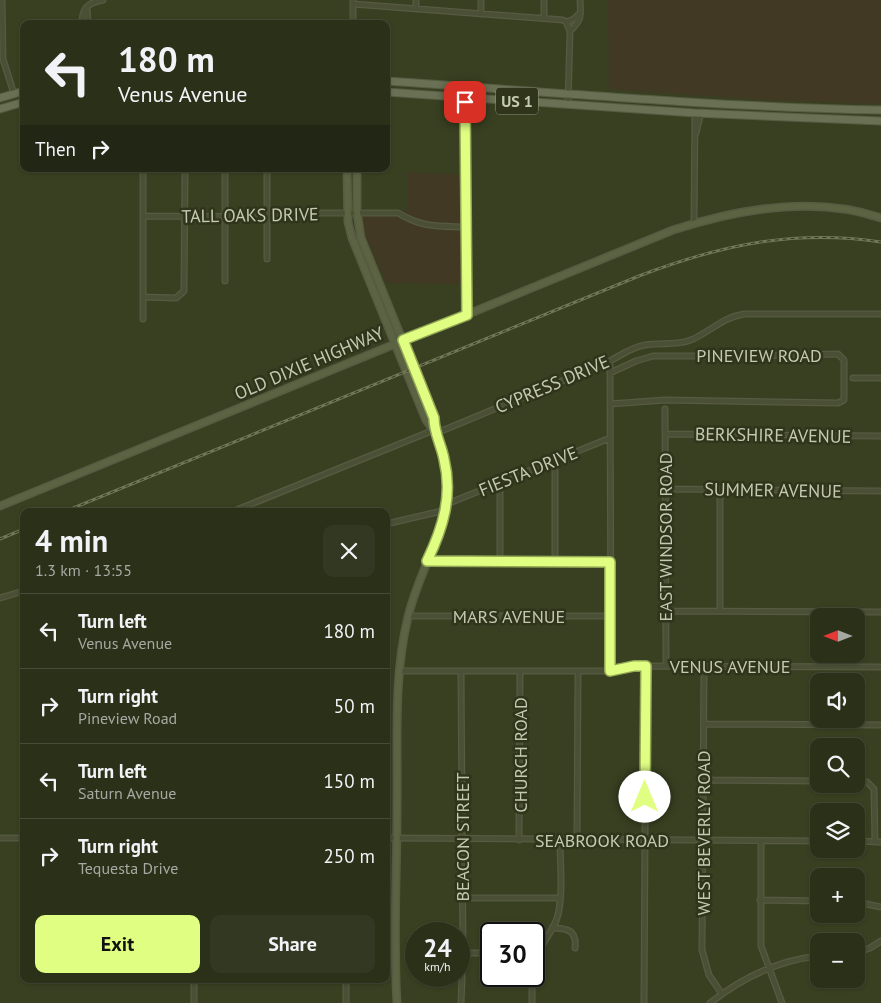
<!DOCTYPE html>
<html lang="en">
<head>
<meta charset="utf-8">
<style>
  body { margin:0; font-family:"PT Sans",sans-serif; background:#333822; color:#f1f3f6; height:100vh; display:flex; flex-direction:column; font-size:19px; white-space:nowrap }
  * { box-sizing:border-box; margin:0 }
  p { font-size:16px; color:#a6a9a2 }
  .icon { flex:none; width:28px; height:28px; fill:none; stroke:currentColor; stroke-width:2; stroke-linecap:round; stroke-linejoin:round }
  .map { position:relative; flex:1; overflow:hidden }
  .panel { position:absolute; left:20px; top:508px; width:370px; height:475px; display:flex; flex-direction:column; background:#2b3019; border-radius:10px; box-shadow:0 1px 4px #0004,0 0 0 1px #474b38 }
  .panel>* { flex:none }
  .top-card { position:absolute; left:20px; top:20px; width:370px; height:152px; border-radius:10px; box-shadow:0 1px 4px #0004,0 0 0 1px #474b38; background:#2b3019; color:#f1f3f6; overflow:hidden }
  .needle { width:32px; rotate:270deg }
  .buttons { position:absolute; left:810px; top:608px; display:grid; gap:10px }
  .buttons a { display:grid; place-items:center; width:55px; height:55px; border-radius:10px; background:#2b3019; box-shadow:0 1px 4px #0004,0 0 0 1px #474b38; font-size:25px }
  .speed { position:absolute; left:405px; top:922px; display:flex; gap:10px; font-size:25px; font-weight:700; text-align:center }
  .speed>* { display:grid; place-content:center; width:65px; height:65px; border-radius:50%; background:#2b3019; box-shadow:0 1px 4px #0004,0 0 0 1px #474b38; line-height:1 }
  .speed small { font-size:12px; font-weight:400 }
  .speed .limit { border:2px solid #111; border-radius:8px; background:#fff; color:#111 }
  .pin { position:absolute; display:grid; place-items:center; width:42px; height:42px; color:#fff; margin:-21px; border-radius:10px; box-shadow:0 2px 8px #0006 }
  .me { position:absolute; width:55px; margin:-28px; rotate:0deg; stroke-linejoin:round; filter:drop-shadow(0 0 4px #0008) }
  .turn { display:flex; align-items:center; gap:18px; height:105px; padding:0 15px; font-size:22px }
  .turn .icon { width:65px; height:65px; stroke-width:2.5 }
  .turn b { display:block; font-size:35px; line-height:42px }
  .then { display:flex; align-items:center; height:48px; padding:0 15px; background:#0003; gap:10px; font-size:19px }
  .round { display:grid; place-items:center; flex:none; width:52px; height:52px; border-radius:10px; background:#333822 }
  .summary { display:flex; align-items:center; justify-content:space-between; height:85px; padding:0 15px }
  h1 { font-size:30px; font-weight:800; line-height:38px }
  .button { display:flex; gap:10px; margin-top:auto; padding:10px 15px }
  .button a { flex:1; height:58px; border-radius:10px; background:#e0ff82; color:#111; font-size:20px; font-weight:800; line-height:58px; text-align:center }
  .button a+a { background:#333822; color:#f1f3f6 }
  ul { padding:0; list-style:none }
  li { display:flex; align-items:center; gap:15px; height:75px; padding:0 15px; border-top:1px solid #474b38 }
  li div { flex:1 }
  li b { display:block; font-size:19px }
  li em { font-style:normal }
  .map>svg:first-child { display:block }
  .green { fill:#413923 }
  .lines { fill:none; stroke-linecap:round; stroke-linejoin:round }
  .street-casing { stroke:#565b42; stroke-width:7 }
  .secondary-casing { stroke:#565b42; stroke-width:9 }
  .primary-casing { stroke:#565b42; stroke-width:9 }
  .street { stroke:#4a4f36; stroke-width:4.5 }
  .secondary { stroke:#5b6343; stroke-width:6 }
  .primary { stroke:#697053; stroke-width:7 }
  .rail-casing { stroke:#707757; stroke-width:3 }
  .rail { stroke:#2f341b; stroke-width:1; stroke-dasharray:4; stroke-linecap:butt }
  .route-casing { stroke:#92a654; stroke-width:12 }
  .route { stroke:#e0ff82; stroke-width:9 }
  .labels { text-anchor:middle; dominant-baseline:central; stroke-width:5; stroke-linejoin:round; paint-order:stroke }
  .shield { fill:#2f341b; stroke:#979d84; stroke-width:1 }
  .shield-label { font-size:16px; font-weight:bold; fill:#c4cab1 }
  .street-label { font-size:18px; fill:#c4cab1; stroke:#2f341b }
</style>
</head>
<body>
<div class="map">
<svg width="881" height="1003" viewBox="0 0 881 1003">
  <rect width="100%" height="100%" fill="#394021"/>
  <path class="green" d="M608 0H881V104L768 100 609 89Z
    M408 172 464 175 465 284 386 283 363 230 360 211H408Z"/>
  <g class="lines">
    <defs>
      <path id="street" d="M2 0 3 59 14 94
        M353 0V24
        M416 0V9
        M481 0V14
        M544 0V18
        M353 4 563 20 566 22 570 31 568 104
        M566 22 574 19 580 13
        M82 24C82 8 87 3 103 0
        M88 24 87 8 88 6
        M570 31C582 20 581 16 580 0
        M465 97 467 315
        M696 133 701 113
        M143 169V319
        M143 216 289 217 312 213H398C423 228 438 226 466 227
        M694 223 695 113
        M267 259V169
        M225 281V169
        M143 297 176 298 184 291 185 169
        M610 361 611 671
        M610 373 636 361 653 356H755L838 354 844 360V400L838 403 665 400 610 404
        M853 378H881
        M665 409 666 666
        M665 434 881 436
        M555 460V561
        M500 482V561
        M665 489 881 491
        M720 489V611
        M447 504 610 438
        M234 511 434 430H444L610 361C621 355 632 347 645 345 661 342 676 346 691 340 710 332 723 317 744 314H881
        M386 524 446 510
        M427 561 610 562
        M0 598 24 591
        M665 611 881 612
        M408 616H610
        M704 666 702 950 709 975 722 994
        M399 671H611L642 666 881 667
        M461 671 463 953 461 1003
        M704 724 881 725
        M703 780 819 781
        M856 781 867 782 874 789 875 842
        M0 838H24
        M386 838 819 841
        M519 840 520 671
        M577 840 578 671
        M761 841V946L782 1003
        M856 841 881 842
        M462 898H559
        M760 900 819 901
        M856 902 881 907
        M552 928C567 928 577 930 575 948
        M463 953H491
        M856 953 870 948 881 941
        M534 966C537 949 549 937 556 921 564 901 560 862 560 840
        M194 1003V979
        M346 1003V979
        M532 1003V976
        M644 1003 646 666
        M710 1003C742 978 778 960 819 956"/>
      <path id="secondary" d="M347 169 348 222 352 238 426 420C437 433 443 448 445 464 455 523 421 562 408 617 393 678 398 743 397 806 397 871 393 938 397 1003
        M357 169V212L361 238 434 418V430
        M0 506 673 230C738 209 815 195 881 218"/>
      <path id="primary" d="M386 81C551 92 716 107 881 110
        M386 92 695 113 881 121
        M0 98 24 91
        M0 109 24 102"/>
    </defs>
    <use href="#street" class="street-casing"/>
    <use href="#secondary" class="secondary-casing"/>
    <use href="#primary" class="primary-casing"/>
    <use href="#street" class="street"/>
    <use href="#secondary" class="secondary"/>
    <use href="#primary" class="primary"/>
    <defs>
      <path id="rail" d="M66 511 639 276C720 245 794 229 881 242
        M0 539 24 529"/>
    </defs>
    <use href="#rail" class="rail-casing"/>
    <use href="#rail" class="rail"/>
  </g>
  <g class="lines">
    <defs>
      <path id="route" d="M465 102 467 315 403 340 434 418C434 433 441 444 444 459 453 496 443 528 427 561L610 562V671L634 666H646L645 797"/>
    </defs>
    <use href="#route" class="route-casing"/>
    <use href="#route" class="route"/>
  </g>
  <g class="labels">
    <rect class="shield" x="496" y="87.5" width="42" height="27" rx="4"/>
    <g class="shield-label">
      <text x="517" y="101">US 1</text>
    </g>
    <g class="street-label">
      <text transform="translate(250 215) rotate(-1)">TALL OAKS DRIVE</text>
      <text x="759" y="355">PINEVIEW ROAD</text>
      <text transform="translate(309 363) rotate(-23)">OLD DIXIE HIGHWAY</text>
      <text transform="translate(552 384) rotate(-23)">CYPRESS DRIVE</text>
      <text transform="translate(773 435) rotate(1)">BERKSHIRE AVENUE</text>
      <text transform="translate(528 471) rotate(-22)">FIESTA DRIVE</text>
      <text transform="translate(773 490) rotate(1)">SUMMER AVENUE</text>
      <text transform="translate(665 537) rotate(-90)">EAST WINDSOR ROAD</text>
      <text x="509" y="616">MARS AVENUE</text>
      <text x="730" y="666">VENUS AVENUE</text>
      <text transform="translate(520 755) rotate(-90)">CHURCH ROAD</text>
      <text transform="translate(703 833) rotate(-90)">WEST BEVERLY ROAD</text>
      <text transform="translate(462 837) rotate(-90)">BEACON STREET</text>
      <text x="602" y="840">SEABROOK ROAD</text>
    </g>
  </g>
</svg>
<div class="buttons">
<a><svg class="needle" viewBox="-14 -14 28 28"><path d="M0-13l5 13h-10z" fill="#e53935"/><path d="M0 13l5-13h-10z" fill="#a6a9a2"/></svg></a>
<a><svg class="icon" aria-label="sound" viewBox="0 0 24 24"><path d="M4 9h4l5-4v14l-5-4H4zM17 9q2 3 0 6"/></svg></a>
<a><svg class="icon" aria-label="search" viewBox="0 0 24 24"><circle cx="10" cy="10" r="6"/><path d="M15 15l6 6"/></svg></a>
<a><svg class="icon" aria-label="layers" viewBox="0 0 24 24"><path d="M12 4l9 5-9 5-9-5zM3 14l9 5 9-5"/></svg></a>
<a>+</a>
<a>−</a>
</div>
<div class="speed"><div>24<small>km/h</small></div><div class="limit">30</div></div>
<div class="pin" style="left:465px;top:102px;background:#d93025"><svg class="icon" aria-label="arrive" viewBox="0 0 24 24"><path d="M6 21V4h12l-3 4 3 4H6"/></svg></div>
<svg class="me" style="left:645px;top:797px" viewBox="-20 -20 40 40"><circle r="19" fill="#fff"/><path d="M0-13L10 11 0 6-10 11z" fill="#e0ff82"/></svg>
<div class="top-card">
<div class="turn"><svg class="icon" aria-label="left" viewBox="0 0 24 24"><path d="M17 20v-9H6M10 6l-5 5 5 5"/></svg><div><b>180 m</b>Venus Avenue</div></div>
<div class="then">Then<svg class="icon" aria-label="right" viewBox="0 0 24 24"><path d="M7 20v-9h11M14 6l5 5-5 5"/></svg></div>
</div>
<section class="panel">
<div class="summary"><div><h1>4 min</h1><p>1.3 km · 13:55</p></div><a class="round"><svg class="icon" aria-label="close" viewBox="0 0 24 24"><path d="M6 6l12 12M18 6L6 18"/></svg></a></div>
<ul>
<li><svg class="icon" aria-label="left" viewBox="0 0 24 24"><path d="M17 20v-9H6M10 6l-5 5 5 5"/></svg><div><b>Turn left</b><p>Venus Avenue</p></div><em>180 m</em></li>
<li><svg class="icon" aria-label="right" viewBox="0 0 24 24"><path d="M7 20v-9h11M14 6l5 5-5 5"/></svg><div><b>Turn right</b><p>Pineview Road</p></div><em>50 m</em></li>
<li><svg class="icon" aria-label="left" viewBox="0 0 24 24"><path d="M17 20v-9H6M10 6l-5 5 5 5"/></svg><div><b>Turn left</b><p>Saturn Avenue</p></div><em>150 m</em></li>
<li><svg class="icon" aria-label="right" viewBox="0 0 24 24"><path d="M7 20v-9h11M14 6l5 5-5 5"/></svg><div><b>Turn right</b><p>Tequesta Drive</p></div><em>250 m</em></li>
</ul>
<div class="button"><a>Exit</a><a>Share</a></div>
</section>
</div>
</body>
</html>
